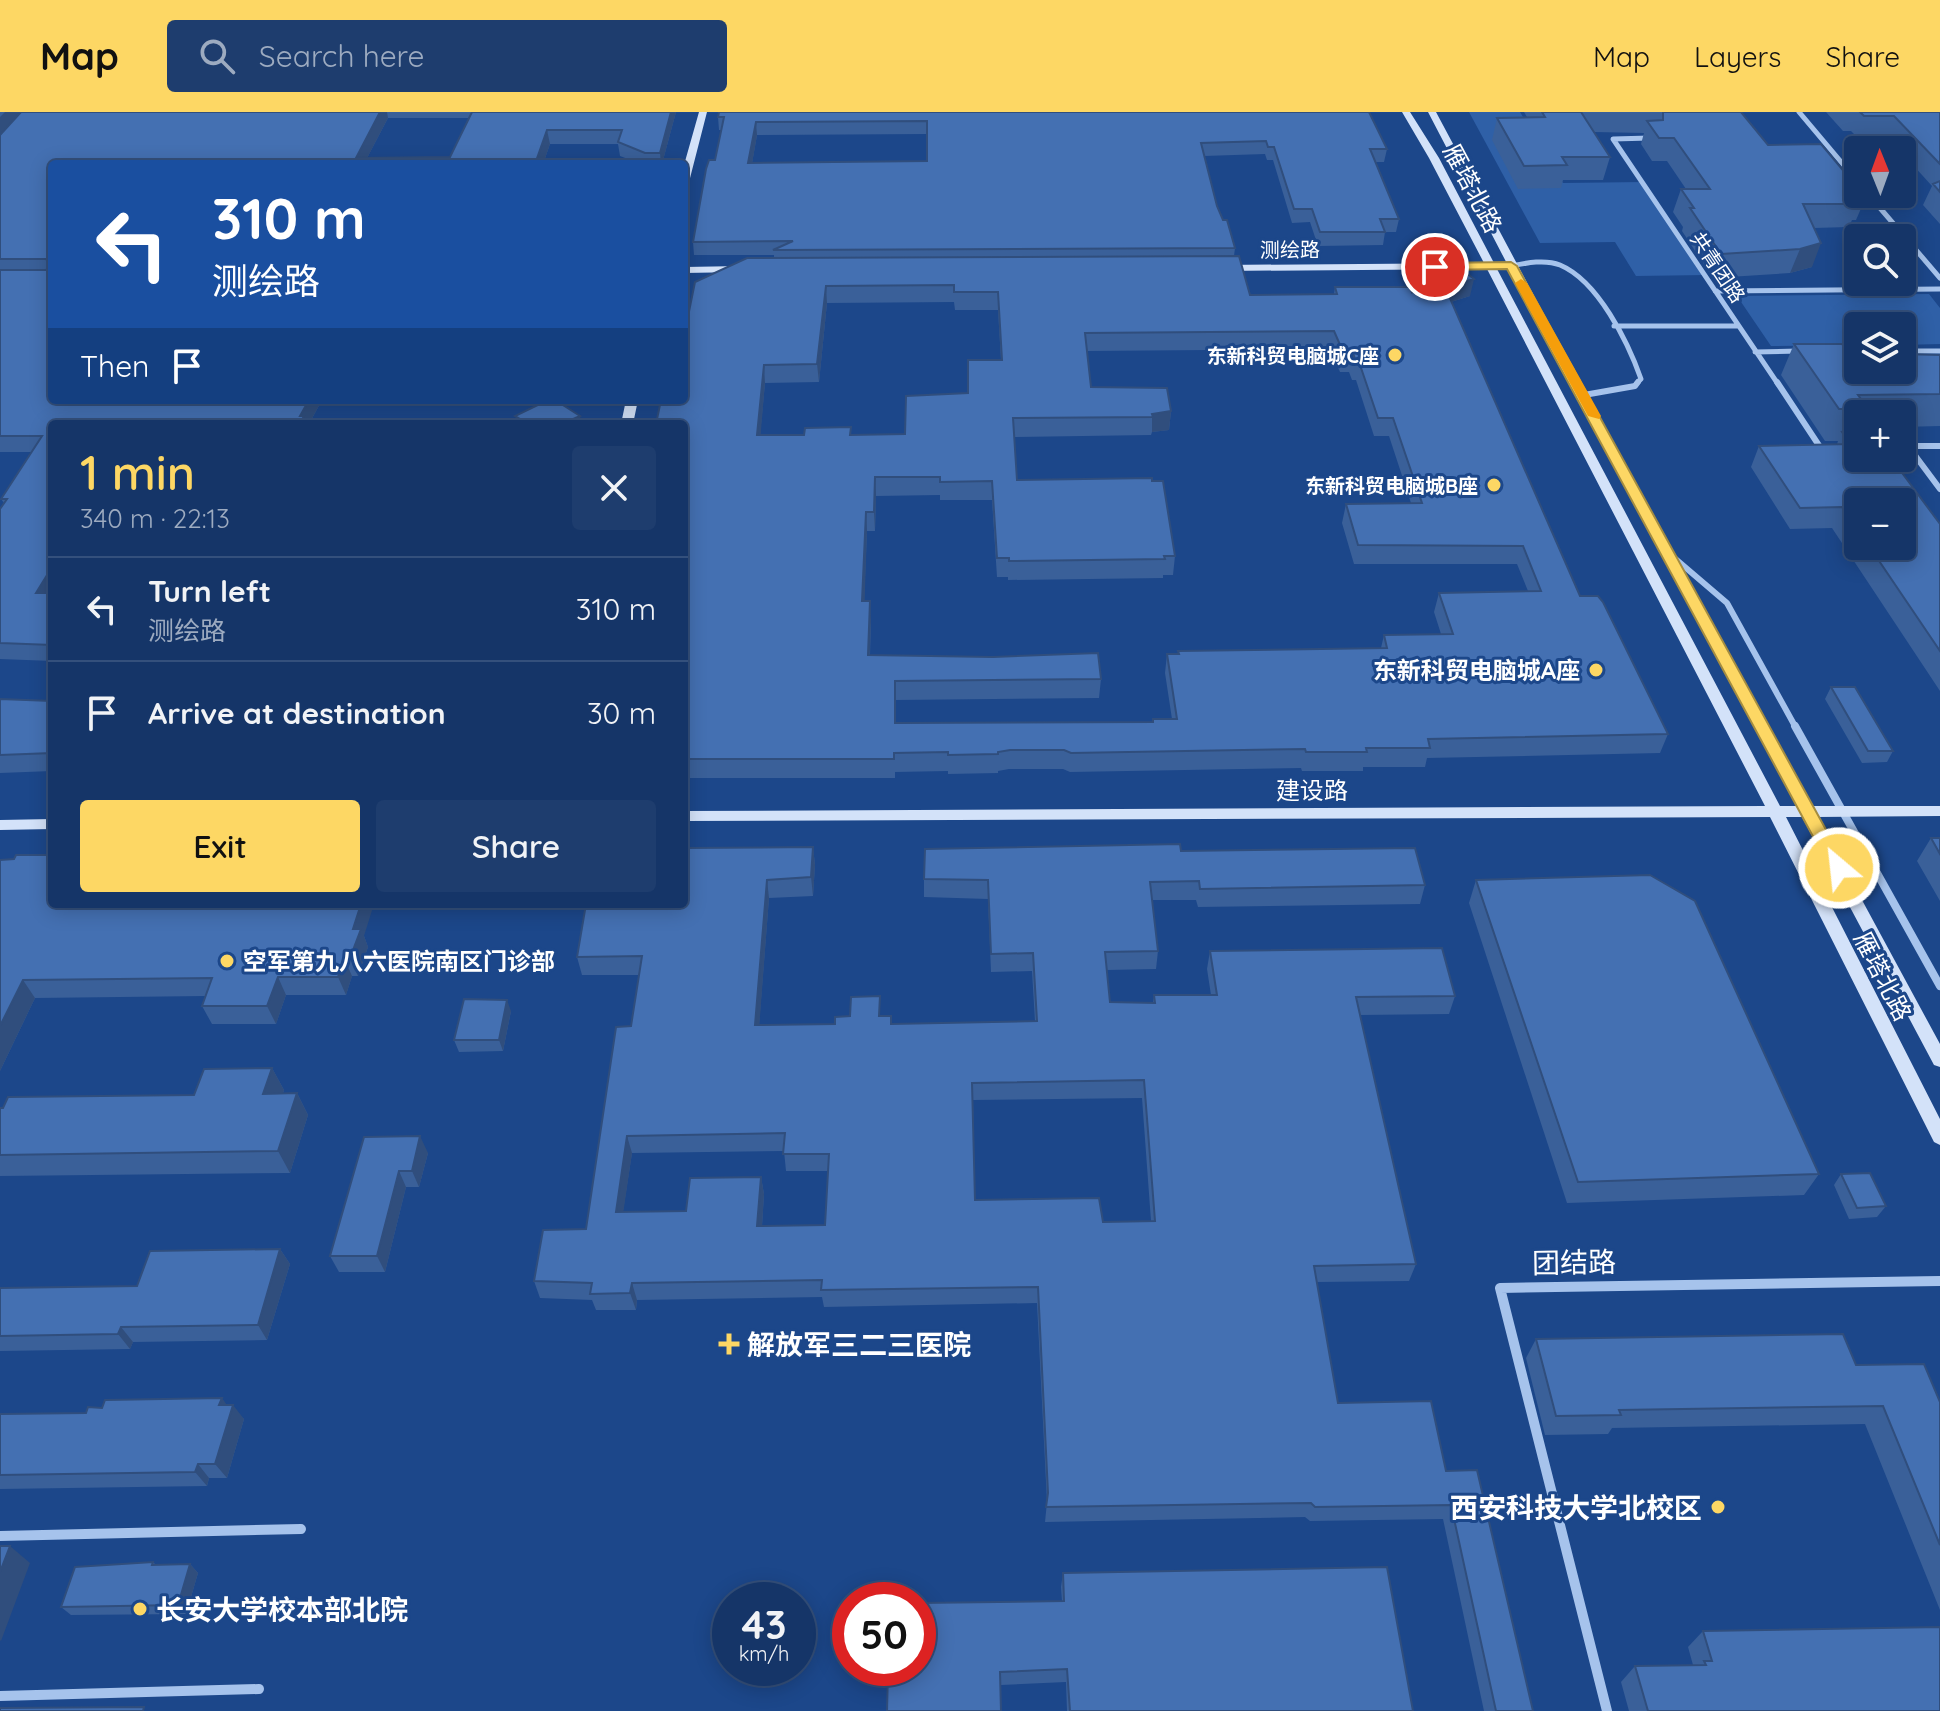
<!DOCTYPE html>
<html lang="en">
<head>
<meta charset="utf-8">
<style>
  body { margin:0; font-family:Quicksand,"Noto Sans SC",sans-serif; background:#1e3d6e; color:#f1f3f6; height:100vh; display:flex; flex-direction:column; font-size:30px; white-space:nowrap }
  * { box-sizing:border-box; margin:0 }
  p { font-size:26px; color:#9dabc0 }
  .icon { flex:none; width:44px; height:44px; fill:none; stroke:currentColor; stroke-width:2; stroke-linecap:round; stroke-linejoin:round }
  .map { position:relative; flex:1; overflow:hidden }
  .side { position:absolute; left:48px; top:308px; width:640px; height:488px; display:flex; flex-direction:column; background:#153568; border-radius:8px; box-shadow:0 4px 20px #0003,0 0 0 2px #34507c }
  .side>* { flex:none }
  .banner { position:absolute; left:48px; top:48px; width:640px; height:244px; border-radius:8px; box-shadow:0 4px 20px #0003,0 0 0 2px #34507c; background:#1a4fa0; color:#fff; overflow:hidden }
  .needle { width:52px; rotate:359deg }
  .fabs { position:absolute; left:1844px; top:24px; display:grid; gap:16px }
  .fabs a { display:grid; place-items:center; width:72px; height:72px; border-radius:8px; background:#153568; box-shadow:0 4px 20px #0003,0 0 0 2px #34507c; font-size:40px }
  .speed { position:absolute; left:712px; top:1470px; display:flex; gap:16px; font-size:40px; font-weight:700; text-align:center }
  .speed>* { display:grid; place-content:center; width:104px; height:104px; border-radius:50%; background:#153568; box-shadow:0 4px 20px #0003,0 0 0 2px #34507c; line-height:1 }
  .speed small { font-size:20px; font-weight:400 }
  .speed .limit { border:12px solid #d22; background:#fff; color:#111 }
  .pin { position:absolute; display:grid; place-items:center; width:68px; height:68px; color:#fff; margin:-34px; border:4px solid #fff; border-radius:50%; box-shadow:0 2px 8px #0007 }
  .me { position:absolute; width:88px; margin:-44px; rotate:332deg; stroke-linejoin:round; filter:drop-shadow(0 0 6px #0008) }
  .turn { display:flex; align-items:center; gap:28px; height:168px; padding:0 32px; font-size:36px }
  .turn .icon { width:104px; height:104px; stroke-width:2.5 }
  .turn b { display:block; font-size:56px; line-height:68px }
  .then { display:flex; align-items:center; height:76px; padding:0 32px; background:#0003; gap:16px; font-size:30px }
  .round { display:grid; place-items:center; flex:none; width:84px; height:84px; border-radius:8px; background:#1e3d6e }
  .summary { display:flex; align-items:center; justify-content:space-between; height:136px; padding:0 32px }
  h1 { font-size:48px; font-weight:600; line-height:60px; color:#fdd764 }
  .cta { display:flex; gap:16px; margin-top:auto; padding:16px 32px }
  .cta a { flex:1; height:92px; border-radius:8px; background:#fdd764; color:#111; font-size:32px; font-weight:600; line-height:92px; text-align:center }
  .cta a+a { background:#1e3d6e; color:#f1f3f6 }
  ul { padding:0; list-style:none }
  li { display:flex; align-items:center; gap:24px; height:104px; padding:0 32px; border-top:2px solid #34507c }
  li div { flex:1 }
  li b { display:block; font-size:30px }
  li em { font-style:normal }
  header { display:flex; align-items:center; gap:48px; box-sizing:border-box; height:112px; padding:0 40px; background:#fdd764; color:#111 }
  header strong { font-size:38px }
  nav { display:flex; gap:44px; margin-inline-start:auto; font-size:28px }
  .search { width:560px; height:72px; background:#1e3d6e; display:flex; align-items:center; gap:20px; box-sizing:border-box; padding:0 28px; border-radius:8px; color:#9dabc0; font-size:30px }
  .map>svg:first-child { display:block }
  .green { fill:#2f60a7 }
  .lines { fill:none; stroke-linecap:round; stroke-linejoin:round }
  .street-far3 { stroke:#a6c3ec; stroke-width:5 }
  .street-far2 { stroke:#a6c3ec; stroke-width:6 }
  .street-far1 { stroke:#a6c3ec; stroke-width:8 }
  .street { stroke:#a6c3ec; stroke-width:10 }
  .secondary { fill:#d3e2f9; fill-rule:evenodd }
  .wall { fill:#3a6099; fill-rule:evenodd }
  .shaded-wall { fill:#304e7d }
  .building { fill:#4470b2; stroke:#304e7d; stroke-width:2; fill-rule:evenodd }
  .route { fill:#fdd764; stroke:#a48c41; stroke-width:2 }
  .slow { fill:#f59e0b }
  .poi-dot { fill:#fdd764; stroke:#1c478a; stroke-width:3 }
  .labels { text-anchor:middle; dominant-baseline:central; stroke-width:6; stroke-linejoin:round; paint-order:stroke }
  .far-street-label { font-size:20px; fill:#fff; stroke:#1c478a }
  .far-poi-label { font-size:20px; font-weight:bold; fill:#fff; stroke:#1c478a; text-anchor:end }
  .street-label { font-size:24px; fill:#fff; stroke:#1c478a }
  .poi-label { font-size:24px; font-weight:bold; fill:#fff; stroke:#1c478a; text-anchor:end }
  .near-street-label { font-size:28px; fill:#fff; stroke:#1c478a }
  .near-poi-label { font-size:28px; font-weight:bold; fill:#fff; stroke:#1c478a; text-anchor:start }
</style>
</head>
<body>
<header>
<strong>Map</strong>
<div class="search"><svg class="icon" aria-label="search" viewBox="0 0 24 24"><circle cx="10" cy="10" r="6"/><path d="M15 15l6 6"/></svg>Search here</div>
<nav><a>Map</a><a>Layers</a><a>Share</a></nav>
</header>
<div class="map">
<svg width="1940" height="1599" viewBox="0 0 1940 1599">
  <rect width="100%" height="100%" fill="#1c478a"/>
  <path class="green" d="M1469 0H1520L1563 71 1643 70 1706 163 1636 164 1615 130 1540 131Z
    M1929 182 1940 196V232L1902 233V214H1858V233L1771 234 1737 184Z"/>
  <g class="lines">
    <path class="street-far3" d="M1799 0 1858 70
      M1650 26 1613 27 1778 272
      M1868 82 1940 166
      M1511 154C1526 151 1545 147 1560 153 1598 169 1628 230 1641 267L1636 272
      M1715 179 1940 177
      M1614 214H1738
      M1902 239H1940
      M1755 240 1799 239"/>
    <path class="street-far2" d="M1777 270 1820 335H1825
      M1584 283 1635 274 1638 270
      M1902 334H1940
      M1908 334 1940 377
      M1672 444 1727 491 1796 616"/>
    <path class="street-far1" d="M1795 614 1940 874"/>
    <path class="street" d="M0 1424 301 1417
      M0 1584 259 1577
      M1607 1599 1500 1176 1940 1169"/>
    <path class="secondary" d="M699 0H707L689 70 684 73V53Z
      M1402 0H1410L1439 46 1494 151 1503 154 1497 157 1780 694H1797L1552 238 1428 0H1436L1563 238 1812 694H1940V704L1817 705 1940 932V955L1934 953 1802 705H1786L1940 1007V1033L1934 1030 1770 705 684 709V699L1765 694 1487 157 1222 159 1217 156 1222 153 1484 151 1429 46Z
      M684 155 742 154 747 157 742 160 684 161Z
      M626 288H638L633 312H621Z
      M52 707V717L0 718V708Z"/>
  </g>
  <path class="wall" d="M0 0H676L662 52H641L620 44 618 32H550L543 52H52V288H322L309 312H52V549L0 547V397L4 391 1 387 32 340H0ZM388 6H469L450 45 367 46Z
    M1369 0 1387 37 1384 50H1376L1399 107 1396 120H1385L1383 133 1318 134 1310 110 1292 111 1273 48H1267L1265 42 1204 44 1217 94 1235 136 1234 144 1250 183 1334 182 1335 175 1412 180 1428 175 1422 160 1425 143 1470 184 1451 190 1580 484 1668 622 1660 641 1427 646 1425 655H1363V659H1302L1301 656 1070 660 1063 657H1009L998 659V661L948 662V659L895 660V666H684V312L774 146V143H694L693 130 715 48 721 18H719L718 5ZM927 22V49L752 51 757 23ZM954 190 955 198H998L1001 248 968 281 905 322 760 323 765 271 819 270 827 191ZM1330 237 1340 260H1349L1352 268H1356L1374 324H1389L1411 391 1346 392 1342 411 1354 452H1517L1528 479 1439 481 1434 500 1441 522 1384 523 1381 536 1178 539V542H1167L1165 561 1172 607 1152 610 896 611V588L1099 586 1101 567 870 543 871 508 864 489 867 419H875L876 384 940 383V388H992L997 465H1008V468L1163 466V463H1173L1175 444 1017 368 1014 325 1151 323 1152 320 1169 318 1171 299 1091 275 1087 239Z
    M1524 0H1741L1768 33 1866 85 1856 108H1852L1849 115 1814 116 1812 155 1790 161 1713 166 1682 119 1683 115 1673 100 1681 77H1686L1667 49H1652L1641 32 1644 21 1594 20 1610 45 1603 68H1563L1561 76 1518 77 1492 28 1497 6 1527 5Z
    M1826 0H1940V112L1923 93 1932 74 1902 41V38H1899L1886 24H1856L1851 19H1843Z
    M1794 232 1858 258 1940 243V314L1902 315V302H1858V346L1940 412V579L1832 416 1790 417 1751 355 1759 334 1837 332 1838 329H1825L1781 263ZM1858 390 1902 434H1858Z
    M466 288H542L543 290 467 291Z
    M1831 575 1893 639 1887 650 1862 651 1825 587Z
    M0 587 52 589V659L0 661Z
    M1931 726H1940V789L1917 749Z
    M813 735 815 753 813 784 769 786 759 913 835 912 881 904 891 912 1035 909 1032 859 991 860 988 787 924 785V767L1181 739 1425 773 1420 792 1198 795 1196 788H1152L1158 839 1156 857 1107 858 1110 890 1153 891 1154 883H1211L1207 857 1210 839 1455 884 1449 902 1360 903 1416 1152 1409 1169 1317 1170 1338 1291 1446 1359 1533 1599H1484L1443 1407 1310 1409 1305 1405 1045 1410 1047 1390 1037 1191 824 1195 822 1185 637 1188 636 1198H596L592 1188 540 1186 534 1169 586 1117 631 914 639 863H582L577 845ZM1142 986 1151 1109 1103 1110 975 1088 973 988ZM784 1039 786 1059H828L825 1113 762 1114 764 1082 761 1065 686 1099H623L632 1041Z
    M14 747 52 792 364 824 368 835 358 864H352L346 883H286L276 912H212L202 894 206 884 35 886 0 959Z
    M1476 768 1819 1062 1804 1083 1567 1091 1469 791Z
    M511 899 503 939 459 940 454 928Z
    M272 956 284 978 283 981H297L308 1003 290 1061 0 1064V996L194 983Z
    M364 1025 428 1041 419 1075H406L385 1160H339L330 1144Z
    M1841 1062 1886 1094 1877 1105 1849 1107 1834 1073Z
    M280 1137 290 1152 267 1228 133 1230 130 1237 0 1239V1176L137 1174Z
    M1536 1227 1856 1253 1940 1290V1498L1865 1312 1612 1316 1608 1322 1545 1323 1526 1246Z
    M227 1293 244 1307 227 1366H209L207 1374 0 1377V1302L86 1301 102 1296Z
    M153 1450 156 1453 190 1452 198 1461 186 1502 71 1503 61 1495Z
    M1063 1461 1413 1599H1067L1066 1570 1001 1573 870 1574 868 1560 1062 1489 1061 1475Z
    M1703 1519 1940 1599H1629L1621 1570 1635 1554 1693 1553 1688 1535Z"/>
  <path class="shaded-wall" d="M5 0H24L0 26V5Z
    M380 0H387L388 6 364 52 356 46Z
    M671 0H676L662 52H661L660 41Z
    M756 10 757 23 750 64 748 51Z
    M547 18 550 32 543 52H535Z
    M1821 131 1812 155 1790 161 1800 137Z
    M1474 167 1470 184 1441 193 1445 175Z
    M826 174 827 191 819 270 817 252Z
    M764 253 765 271 759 342 757 323Z
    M309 288H322L309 312H300V304Z
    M1171 299 1169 318 1152 320V302Z
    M580 304 582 312H562Z
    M875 365 876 384 875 419 874 400Z
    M866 400 867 419 864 508 862 489Z
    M52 455V485L36 481Z
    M870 489 871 508 869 562 868 543Z
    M813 735 815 753 813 784 811 765Z
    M767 768 769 786 758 931 755 913Z
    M361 792H374L364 824 368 835 358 864 350 846 353 817Z
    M344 846 352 864 346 883 338 865Z
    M278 865 286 883 276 912 267 894Z
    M23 868 35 886 0 959V914Z
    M507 888 511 899 503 939 499 928Z
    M272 956 284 978 275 1004 263 982Z
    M297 981 308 1003 290 1061 278 1039Z
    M420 1024 428 1041 419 1075 412 1059Z
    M627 1024 632 1041 621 1116 616 1100Z
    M399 1059 406 1075 385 1160 377 1144Z
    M761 1065 764 1082 761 1131 757 1114Z
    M280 1137 290 1152 267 1228 258 1213Z
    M632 1171 637 1188 636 1198 630 1181Z
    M121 1215 133 1230 130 1237 118 1222Z
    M222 1286 231 1299 233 1293 244 1307 227 1366 215 1352 219 1293Z
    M198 1352 209 1366 207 1374 195 1360Z
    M10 1434 30 1451 1 1529 0 1528V1460Z
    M190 1452 198 1461 186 1502 178 1493Z"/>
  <path class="building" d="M21 0H380L356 46 450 45 472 0H671L660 41H645L618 30 622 18H547L535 52H52V288H309L300 304H304L300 312H52V455L36 481H52V533L0 531V397L7 387H1L42 324H0V158H46L51 153 46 147H0V23Z
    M719 0H1369L1387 37H1370L1399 107H1380L1385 120H1320L1312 97H1294L1274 35H1268L1266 29 1201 31 1217 94 1223 108H1227L1235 136 773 138 793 129 693 130 706 57 709 48H715L724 5H718ZM927 9V49L748 51 756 10Z
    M1542 0H1581L1610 45H1562L1567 53 1524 54 1497 6 1545 5Z
    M1663 0H1741L1768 33 1821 32 1858 76V82H1863L1866 85 1852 84 1858 92H1803L1821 131 1800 137 1721 142 1690 96H1694L1681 77H1710L1674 26H1659L1647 9 1663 8Z
    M1860 0H1940V52L1894 4H1864Z
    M1940 69V80L1933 72Z
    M1425 143 1454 151 1474 167 1445 175 1580 484H1598L1603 490 1668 622 1428 627 1430 636H1366L1367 640H1306L1305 637 1071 641 1064 638H1010L998 640V642L948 643V640L894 641V647H684V312H656L661 288H684V224L695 170 747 146 1239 144 1250 183 1337 182 1335 175H1410L1412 180 1415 175H1439ZM954 173V180H998L1002 248H968V281L906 284 905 322 850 323 851 315 805 316 804 323H757L764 253 817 252 826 174ZM1334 219 1344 242 1353 241 1356 250H1359L1378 306H1393L1422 391 1346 392 1358 433 1523 434 1541 479 1439 481 1453 522 1384 523 1387 536 1178 539 1179 542H1167L1177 607H1153V610L895 611V569L1101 567 1098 541 993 545 868 543 870 489H862L866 400H874L875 365H940V370L992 369 997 446H1009V449L1165 447 1164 444H1175L1163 369H1152V366L1017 368 1013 306 1153 305 1152 302 1171 299 1167 276 1091 275 1085 221Z
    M1794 232H1841L1858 235V258H1902V242L1940 243V282L1858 283 1868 297H1839Z
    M548 288H555L580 304 562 312H515L513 311 520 307 515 304Z
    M1858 319V346H1891L1940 412V539L1869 434H1902V390H1858V419L1842 395 1800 396 1759 334 1850 332 1842 320Z
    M1831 575H1855L1893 639H1868Z
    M0 587 52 589V641L0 643Z
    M1931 726H1940V742Z
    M1180 732 1181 739 1415 736 1425 773 1200 777 1199 769 1150 770 1158 839 1105 840 1110 890 1155 891 1154 883H1217L1210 839 1442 836 1455 884 1356 885 1416 1152 1314 1154 1338 1291 1431 1289 1446 1359 1477 1358 1533 1599H1496L1451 1393 1315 1395 1311 1391 1046 1395 1048 1381 1038 1175 821 1178 822 1168 632 1171 630 1181 590 1182 592 1171 534 1169 543 1118 586 1117 616 915 631 914 642 844 577 845 586 792H684V736L813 735 811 765 767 768 755 913 835 912V905L850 904 851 885 880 884 879 904H891V912L1037 909 1033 841 991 842 988 768 924 767 925 737ZM1144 968 1155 1109 1103 1110 1099 1086 975 1088 972 971ZM785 1021 783 1042H829L825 1113 757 1114 761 1065 690 1066 686 1099 616 1100 627 1024Z
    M16 743H52V792H361L353 817H361L350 846H344L338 865H278L267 894H202L212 866 23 868 0 914V748L14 747Z
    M1650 763 1695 789 1819 1062 1578 1070 1476 768Z
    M464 887 507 888 499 928H454Z
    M272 956 263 982 297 981 278 1039 0 1043V996H3L8 985 194 983 204 957Z
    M420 1024 412 1059H399L377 1144H330L364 1025Z
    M1870 1061 1886 1094 1857 1096 1841 1062Z
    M280 1137 258 1213 121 1215 118 1222 0 1224V1176L137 1174 150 1139Z
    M1843 1222 1856 1253 1924 1252 1940 1290V1433L1883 1294 1619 1298 1621 1303 1556 1304 1536 1227Z
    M222 1286 219 1293H233L215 1352H198L195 1360 0 1363V1302L86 1301 88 1295 102 1296 105 1288Z
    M0 1434H10L0 1460Z
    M153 1450 152 1453 190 1452 178 1493 61 1495 75 1455Z
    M1387 1455 1413 1599H1070L1067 1557 1000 1560 1001 1599H887L888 1560H868V1556H918V1491L1064 1489 1063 1461Z
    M1940 1515V1599H1648L1635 1554 1706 1553 1704 1549H1712L1703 1519Z
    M144 1595 143 1599H0V1596Z"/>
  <path class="route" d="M1511 150 1517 154 1847 756 1845 760 1839 762 1830 756 1507 157 1435 158 1429 155 1435 151Z"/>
  <path class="slow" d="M1521 167 1527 171 1601 304 1599 307 1588 304 1515 171Z"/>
  <g class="poi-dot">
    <circle cx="1395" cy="243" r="8"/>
    <circle cx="1494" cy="373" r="8"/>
    <circle cx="1596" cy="558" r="8"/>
    <circle cx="227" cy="849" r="8"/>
    <path d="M725 1220h8v8h8v8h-8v8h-8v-8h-8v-8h8z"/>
    <circle cx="1718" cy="1395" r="8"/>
    <circle cx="140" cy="1497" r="8"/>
  </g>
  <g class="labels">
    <g class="far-street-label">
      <text x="1290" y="137">测绘路</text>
      <text transform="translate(1718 155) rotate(56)">共青团路</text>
    </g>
    <g class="far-poi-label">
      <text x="1379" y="243">东新科贸电脑城C座</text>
      <text x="1478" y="373">东新科贸电脑城B座</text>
    </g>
    <g class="street-label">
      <text transform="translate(1473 76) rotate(62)">雁塔北路</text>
      <text x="1312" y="678">建设路</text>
      <text transform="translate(1883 864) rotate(63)">雁塔北路</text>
    </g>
    <g class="poi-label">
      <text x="1580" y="558">东新科贸电脑城A座</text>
      <text x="243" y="849" text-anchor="start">空军第九八六医院南区门诊部</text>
    </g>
    <g class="near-street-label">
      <text transform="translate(1574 1150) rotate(-1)">团结路</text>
    </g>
    <g class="near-poi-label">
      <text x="747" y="1232">解放军三二三医院</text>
      <text x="1702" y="1395" text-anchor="end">西安科技大学北校区</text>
      <text x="156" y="1497">长安大学校本部北院</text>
    </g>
  </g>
</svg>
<div class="fabs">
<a><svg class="needle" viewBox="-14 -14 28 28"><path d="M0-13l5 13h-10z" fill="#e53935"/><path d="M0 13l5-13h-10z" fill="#9dabc0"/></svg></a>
<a><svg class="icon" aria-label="search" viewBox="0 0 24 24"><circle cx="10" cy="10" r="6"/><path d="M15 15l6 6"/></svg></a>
<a><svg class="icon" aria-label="layers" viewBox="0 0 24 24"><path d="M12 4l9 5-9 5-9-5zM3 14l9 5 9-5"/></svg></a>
<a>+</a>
<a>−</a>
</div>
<div class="speed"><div>43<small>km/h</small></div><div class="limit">50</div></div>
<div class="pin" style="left:1435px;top:155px;background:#d93025"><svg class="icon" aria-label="arrive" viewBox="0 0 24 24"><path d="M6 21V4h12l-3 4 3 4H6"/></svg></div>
<svg class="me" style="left:1839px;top:756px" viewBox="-20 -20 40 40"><circle r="17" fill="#fdd764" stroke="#fff" stroke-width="3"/><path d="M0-11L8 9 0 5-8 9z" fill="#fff"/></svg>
<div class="banner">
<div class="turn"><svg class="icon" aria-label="left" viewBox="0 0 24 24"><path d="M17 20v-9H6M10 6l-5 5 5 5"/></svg><div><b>310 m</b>测绘路</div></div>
<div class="then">Then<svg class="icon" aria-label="arrive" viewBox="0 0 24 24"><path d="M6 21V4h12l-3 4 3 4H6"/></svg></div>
</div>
<section class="side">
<div class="summary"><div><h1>1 min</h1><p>340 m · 22:13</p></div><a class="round"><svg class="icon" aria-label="close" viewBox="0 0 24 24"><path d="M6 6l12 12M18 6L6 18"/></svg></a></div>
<ul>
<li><svg class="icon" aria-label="left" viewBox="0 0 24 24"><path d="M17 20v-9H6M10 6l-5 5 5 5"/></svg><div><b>Turn left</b><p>测绘路</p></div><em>310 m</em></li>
<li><svg class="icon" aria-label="arrive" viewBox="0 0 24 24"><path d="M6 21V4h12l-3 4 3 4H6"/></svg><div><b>Arrive at destination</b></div><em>30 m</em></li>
</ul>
<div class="cta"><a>Exit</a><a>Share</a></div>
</section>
</div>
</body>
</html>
